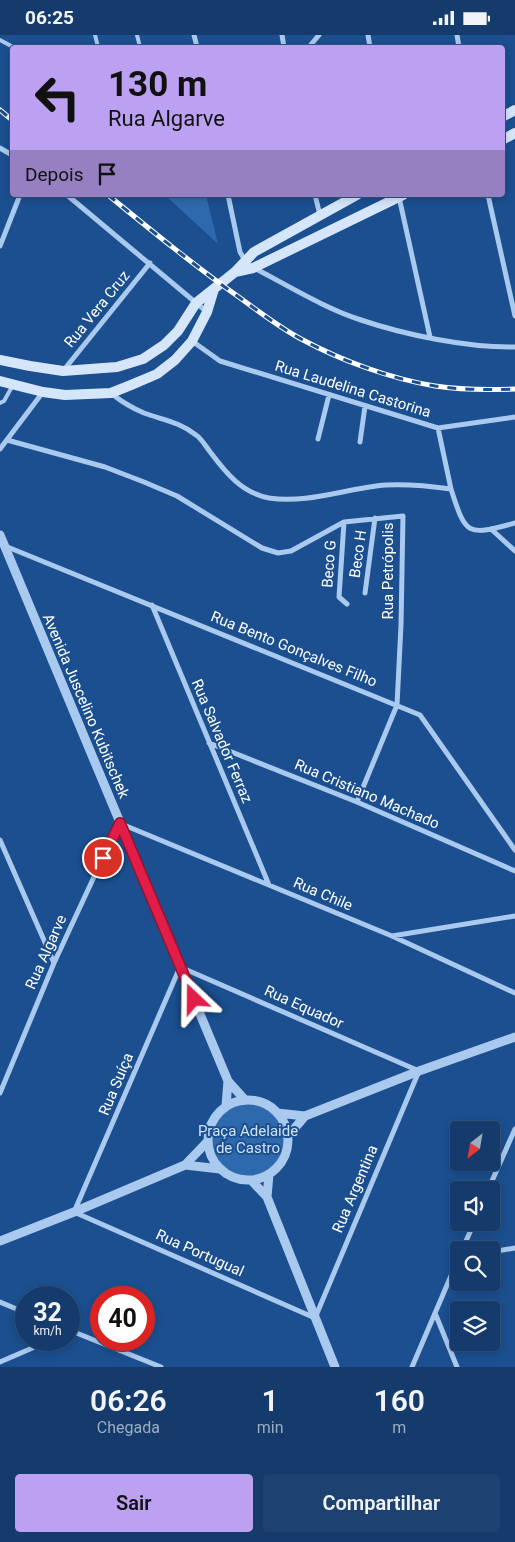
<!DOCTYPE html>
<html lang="pt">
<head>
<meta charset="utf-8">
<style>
  body { margin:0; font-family:Roboto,sans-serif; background:#1d4271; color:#f1f3f6; height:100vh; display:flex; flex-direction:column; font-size:19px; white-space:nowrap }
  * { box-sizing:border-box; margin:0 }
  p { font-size:16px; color:#9dadc1 }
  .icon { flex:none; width:28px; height:28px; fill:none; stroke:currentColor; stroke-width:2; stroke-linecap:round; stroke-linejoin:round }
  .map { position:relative; height:1332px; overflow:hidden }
  .side { display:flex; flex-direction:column; background:#143b6b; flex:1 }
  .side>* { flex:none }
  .top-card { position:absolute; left:10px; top:10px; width:495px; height:152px; border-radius:5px; box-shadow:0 2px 8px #0003,0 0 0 1px #33557e; background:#bca0f2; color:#111; overflow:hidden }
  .needle { width:32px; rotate:211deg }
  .tools { position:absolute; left:450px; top:1086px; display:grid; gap:10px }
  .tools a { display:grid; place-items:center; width:50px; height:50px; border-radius:5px; background:#143b6b; box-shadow:0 2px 8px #0003,0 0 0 1px #33557e; font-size:25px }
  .speed { position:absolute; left:15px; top:1251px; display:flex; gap:10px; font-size:25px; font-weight:700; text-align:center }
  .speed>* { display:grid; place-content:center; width:65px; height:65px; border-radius:50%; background:#143b6b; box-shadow:0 2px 8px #0003,0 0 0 1px #33557e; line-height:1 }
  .speed small { font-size:12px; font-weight:400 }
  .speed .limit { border:8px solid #d22; background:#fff; color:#111 }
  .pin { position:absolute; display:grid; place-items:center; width:42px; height:42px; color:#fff; margin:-21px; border:2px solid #fff; border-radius:50%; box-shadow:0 1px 5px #0007 }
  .me { position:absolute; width:55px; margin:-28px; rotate:337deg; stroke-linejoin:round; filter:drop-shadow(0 0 4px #0008) }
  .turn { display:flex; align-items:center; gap:18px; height:105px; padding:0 15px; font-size:22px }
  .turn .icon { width:65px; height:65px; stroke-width:2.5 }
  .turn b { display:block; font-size:35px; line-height:42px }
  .then { display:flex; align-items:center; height:48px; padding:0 15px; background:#0003; gap:10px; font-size:19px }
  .eta { display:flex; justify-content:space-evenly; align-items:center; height:85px; text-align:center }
  .eta b { font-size:30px; font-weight:600; line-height:35px }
  .action { display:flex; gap:10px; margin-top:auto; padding:10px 15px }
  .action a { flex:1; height:58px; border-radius:5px; background:#bca0f2; color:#111; font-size:20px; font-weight:600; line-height:58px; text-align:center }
  .action a+a { background:#1d4271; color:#f1f3f6 }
  .status { display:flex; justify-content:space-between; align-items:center; height:35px; padding:0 25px; background:#143b6b; direction:ltr }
  .status svg { height:14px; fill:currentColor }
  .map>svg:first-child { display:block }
  .green { fill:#2e69ad }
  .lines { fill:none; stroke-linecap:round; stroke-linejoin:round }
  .service { stroke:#a9c9ee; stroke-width:4 }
  .minor { stroke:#a9c9ee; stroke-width:5 }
  .tertiary { stroke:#a9c9ee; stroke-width:9 }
  .secondary { stroke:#d6e6fa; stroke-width:10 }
  .rail-casing { stroke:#fff; stroke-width:5 }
  .rail { stroke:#1b4f8f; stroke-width:3; stroke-dasharray:9; stroke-linecap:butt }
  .route-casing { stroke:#92132f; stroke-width:12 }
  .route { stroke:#e11d48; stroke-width:9 }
  .labels { text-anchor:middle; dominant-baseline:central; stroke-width:4; stroke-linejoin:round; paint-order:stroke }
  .street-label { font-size:15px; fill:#fff; stroke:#1b4f8f }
  .park-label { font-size:15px; fill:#cfe3fa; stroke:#1b4f8f }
</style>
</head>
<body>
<div class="status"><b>06:25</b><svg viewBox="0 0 49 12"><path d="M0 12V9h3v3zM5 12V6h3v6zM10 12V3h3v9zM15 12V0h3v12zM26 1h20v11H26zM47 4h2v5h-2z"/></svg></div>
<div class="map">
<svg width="515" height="1332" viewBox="0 0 515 1332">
  <rect width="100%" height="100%" fill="#1b4f8f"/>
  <path class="green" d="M165 160H206L218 209Z
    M212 1105a36 36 0 1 1 72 0a36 36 0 1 1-72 0Z"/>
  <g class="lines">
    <path class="service" d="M95 0 98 12
      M137 0 140 12
      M0 5 13 12
      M0 368 4 366 13 350
      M116 1314 119 1305"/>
    <path class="minor" d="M194 0 197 12
      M282 0 284 12
      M368 0 370 12
      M457 0 459 12
      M309 12 319 0
      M0 113 12 120
      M67 160 207 277
      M228 160 240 217 246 227
      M315 160 320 180
      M488 160 515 281
      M399 162 430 302
      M0 211 20 160
      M254 233C289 251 324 273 361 285 405 300 469 313 515 312
      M192 306 220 326 438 393 515 382
      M63 336 150 228
      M112 359C122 367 132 373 144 378 163 385 180 387 196 400 202 404 206 412 211 418 226 438 242 458 269 463 308 469 347 453 386 450 408 449 430 451 451 454 466 501 467 501 515 488
      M438 393 451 454
      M318 404 329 360
      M7 405 105 432 144 447 177 461 262 513 278 518 291 516 344 487 403 481 401 590 397 670 357 767
      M360 407 365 371
      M0 414 43 357
      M344 487 339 562 347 569
      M491 494 515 516
      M5 511 420 680 515 815
      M365 558 375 483
      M152 570 269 850
      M209 708 357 767 515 836
      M0 805 54 928
      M392 901 515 881
      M180 932 419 1036 315 1283 74 1177Z
      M0 1058 54 928 119 788 392 901 515 958
      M488 1155 515 1094
      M462 1215 474 1188
      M491 1217 515 1213
      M0 1267 26 1278
      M435 1278 457 1332
      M69 1295 161 1332
      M0 1327 51 1305
      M412 1332 459 1222"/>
    <path class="tertiary" d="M0 500 228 1046 245 1065
      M208 1105a40 40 0 1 1 80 0a40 40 0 1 1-80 0Z
      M226 1071 228 1046
      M277 1078 305 1081
      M288 1101 305 1081 419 1036 515 1002
      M185 1130 220 1134
      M269 1139 267 1162 335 1332
      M251 1145 267 1162
      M0 1206 74 1177 185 1130 207 1107"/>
    <path class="secondary" d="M502 82 515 75
      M502 105 515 98
      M235 237 253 233 403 160
      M0 325 30 331 63 336 117 332 143 324 164 310 178 296 196 268 235 237 254 217 357 160
      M0 346 43 357 65 360 111 358 131 350 157 339 175 325 192 306 207 277 214 254"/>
    <defs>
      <path id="rail" d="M0 75 12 85
        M108 160C152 196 196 232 243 265 262 279 282 294 303 305 342 326 392 344 435 351 462 355 488 355 515 354"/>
    </defs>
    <use href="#rail" class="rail-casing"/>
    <use href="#rail" class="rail"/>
  </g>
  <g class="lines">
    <defs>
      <path id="route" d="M103 823 120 788 194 964"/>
    </defs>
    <use href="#route" class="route-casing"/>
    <use href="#route" class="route"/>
  </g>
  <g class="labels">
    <g class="street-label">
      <text transform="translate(97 274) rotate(-51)">Rua Vera Cruz</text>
      <text transform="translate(353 354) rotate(17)">Rua Laudelina Castorina</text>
      <text transform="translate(358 519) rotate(-82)">Beco H</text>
      <text transform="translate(329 529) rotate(-86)">Beco G</text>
      <text transform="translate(388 536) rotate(-90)">Rua Petrópolis</text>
      <text transform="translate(294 614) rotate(22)">Rua Bento Gonçalves Filho</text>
      <text transform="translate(86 671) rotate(67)">Avenida Juscelino Kubitschek</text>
      <text transform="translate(222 706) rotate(67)">Rua Salvador Ferraz</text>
      <text transform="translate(367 759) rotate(23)">Rua Cristiano Machado</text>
      <text transform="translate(323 859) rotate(23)">Rua Chile</text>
      <text transform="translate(46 917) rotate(-66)">Rua Algarve</text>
      <text transform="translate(304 972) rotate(24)">Rua Equador</text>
      <text transform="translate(116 1049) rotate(-67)">Rua Suíça</text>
      <text transform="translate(355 1154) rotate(-67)">Rua Argentina</text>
      <text transform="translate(200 1218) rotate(24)">Rua Portugual</text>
    </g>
    <g class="park-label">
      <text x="248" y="1096">Praça Adelaide<tspan x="248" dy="17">de Castro</tspan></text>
    </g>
  </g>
</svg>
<div class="tools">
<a><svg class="needle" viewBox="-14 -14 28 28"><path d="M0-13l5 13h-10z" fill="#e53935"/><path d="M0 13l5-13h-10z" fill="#9dadc1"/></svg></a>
<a><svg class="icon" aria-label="sound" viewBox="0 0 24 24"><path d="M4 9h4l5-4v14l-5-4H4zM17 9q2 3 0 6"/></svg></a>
<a><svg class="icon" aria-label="search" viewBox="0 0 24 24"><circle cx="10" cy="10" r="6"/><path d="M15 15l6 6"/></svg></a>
<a><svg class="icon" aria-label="layers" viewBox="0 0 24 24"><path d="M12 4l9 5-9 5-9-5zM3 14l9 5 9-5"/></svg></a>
</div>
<div class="speed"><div>32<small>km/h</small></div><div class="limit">40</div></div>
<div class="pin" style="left:103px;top:823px;background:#d93025"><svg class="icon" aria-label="arrive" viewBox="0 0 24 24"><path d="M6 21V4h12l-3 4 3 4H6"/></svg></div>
<svg class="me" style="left:194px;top:964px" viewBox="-20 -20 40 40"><path d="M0-17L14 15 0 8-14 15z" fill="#e11d48" stroke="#fff" stroke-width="4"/></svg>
<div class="top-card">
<div class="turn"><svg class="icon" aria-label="left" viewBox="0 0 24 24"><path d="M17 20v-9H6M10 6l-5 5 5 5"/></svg><div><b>130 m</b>Rua Algarve</div></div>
<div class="then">Depois<svg class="icon" aria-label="arrive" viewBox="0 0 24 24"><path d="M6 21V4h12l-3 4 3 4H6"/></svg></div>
</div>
</div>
<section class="side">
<div class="eta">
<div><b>06:26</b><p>Chegada</p></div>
<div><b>1</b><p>min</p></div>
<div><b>160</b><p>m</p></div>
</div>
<div class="action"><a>Sair</a><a>Compartilhar</a></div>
</section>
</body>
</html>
